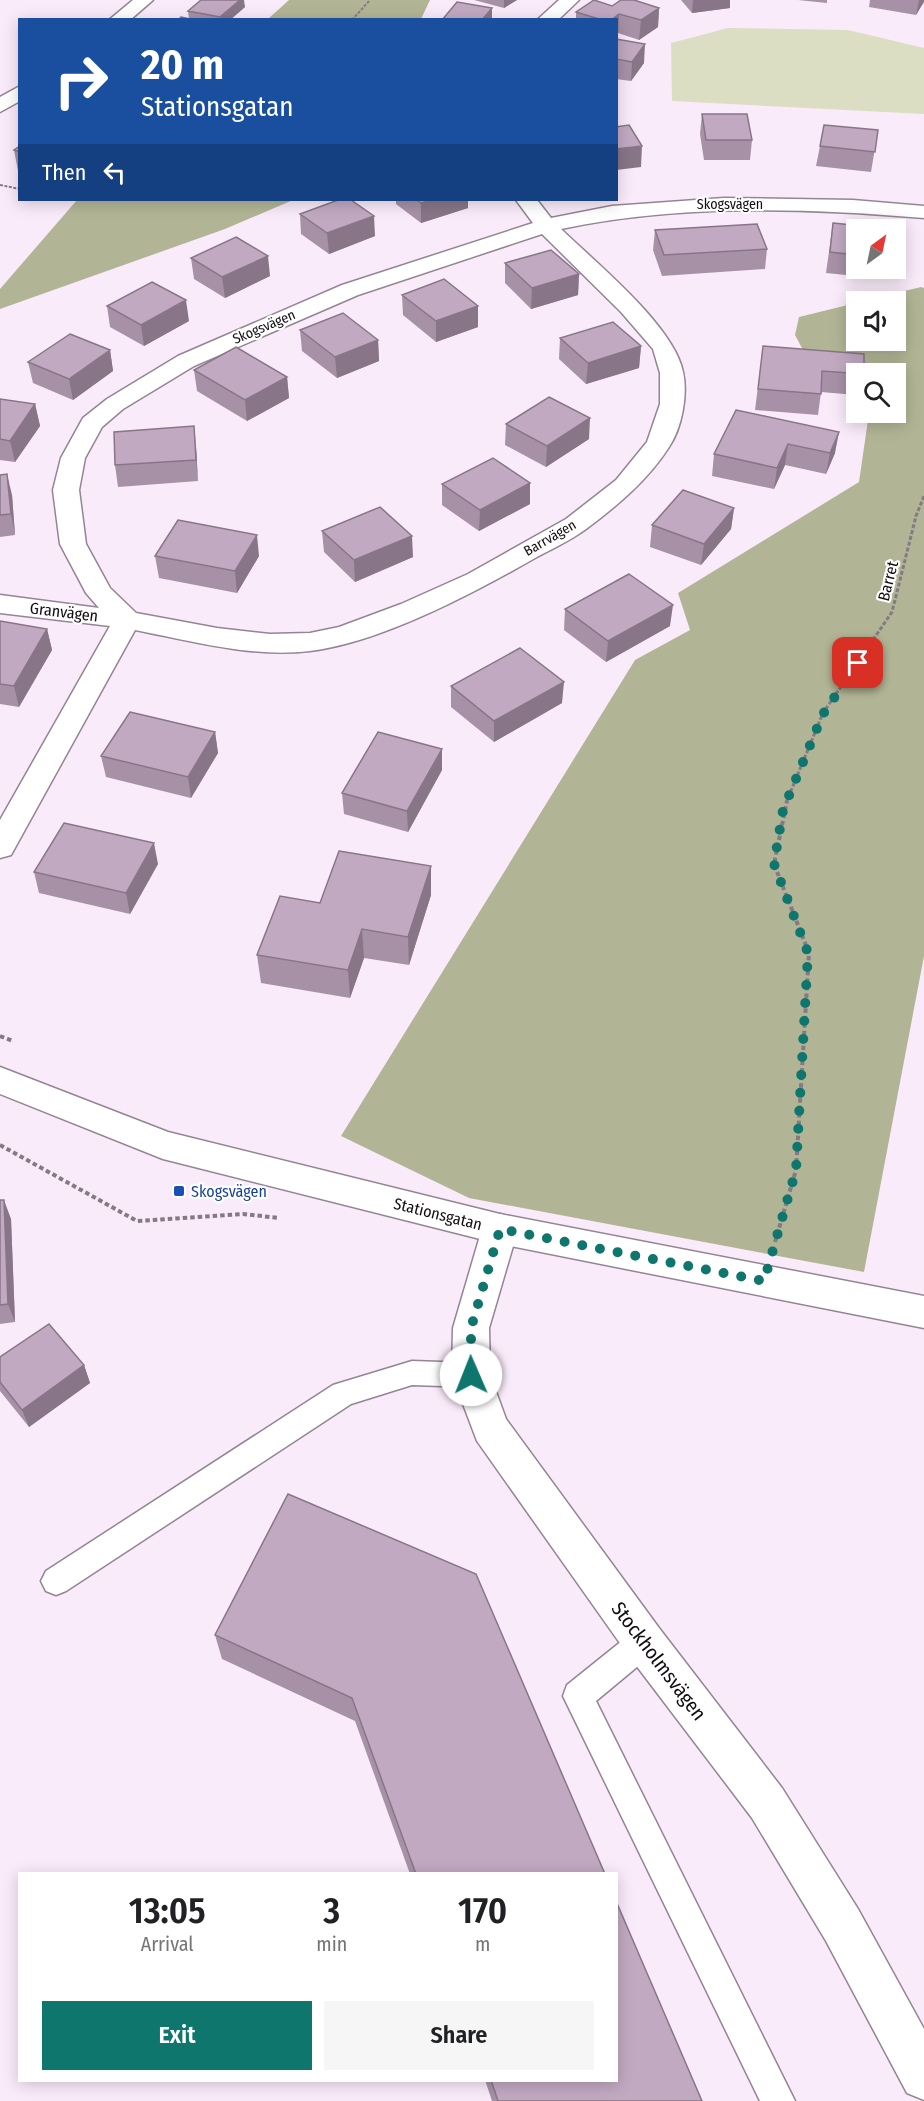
<!DOCTYPE html>
<html lang="en">
<head>
<meta charset="utf-8">
<style>
  body { margin:0; font-family:"Fira Sans Condensed",sans-serif; background:#f6f6f6; color:#202124; height:100vh; display:flex; flex-direction:column; font-size:22px; white-space:nowrap }
  * { box-sizing:border-box; margin:0 }
  p { font-size:20px; color:#757577 }
  .icon { flex:none; width:33px; height:33px; fill:none; stroke:currentColor; stroke-width:2; stroke-linecap:round; stroke-linejoin:round }
  .map { position:relative; flex:1; overflow:hidden }
  .side { position:absolute; left:18px; top:1872px; width:600px; height:210px; display:flex; flex-direction:column; background:#fff; border-radius:0px; box-shadow:0 3px 15px #0003 }
  .side>* { flex:none }
  .top-card { position:absolute; left:18px; top:18px; width:600px; height:183px; border-radius:0px; box-shadow:0 3px 15px #0003; background:#1a4fa0; color:#fff; overflow:hidden }
  .needle { width:39px; rotate:33deg }
  .tools { position:absolute; left:846px; top:219px; display:grid; gap:12px }
  .tools a { display:grid; place-items:center; width:60px; height:60px; border-radius:0px; background:#fff; box-shadow:0 3px 15px #0003; font-size:30px }
  .pin { position:absolute; display:grid; place-items:center; width:51px; height:51px; color:#fff; margin:-26px; border-radius:12px; box-shadow:0 3px 9px #0006 }
  .me { position:absolute; width:66px; margin:-33px; rotate:359deg; stroke-linejoin:round; filter:drop-shadow(0 0 4px #0008) }
  .turn { display:flex; align-items:center; gap:21px; height:126px; padding:0 24px; font-size:27px }
  .turn .icon { width:78px; height:78px; stroke-width:2.5 }
  .turn b { display:block; font-size:42px; line-height:51px }
  .then { display:flex; align-items:center; height:57px; padding:0 24px; background:#0003; gap:12px; font-size:22px }
  .eta { display:flex; justify-content:space-evenly; align-items:center; height:102px; text-align:center }
  .eta b { font-size:36px; font-weight:600; line-height:42px }
  .button { display:flex; gap:12px; margin-top:auto; padding:12px 24px }
  .button a { flex:1; height:69px; border-radius:0px; background:#0f766e; color:#fff; font-size:24px; font-weight:600; line-height:69px; text-align:center }
  .button a+a { background:#f6f6f6; color:#202124 }
  .map>svg:first-child { display:block }
  .green { fill:#dbdec3 }
  .forest { fill:#b2b595 }
  .lines { fill:none; stroke-linecap:round; stroke-linejoin:round }
  .lane-casing { stroke:#938593; stroke-width:3 }
  .street-casing { stroke:#938593; stroke-width:3 }
  .secondary-casing { stroke:#938593; stroke-width:3 }
  .path-far2 { stroke:#847a84; stroke-width:2; stroke-dasharray:3 1.5; stroke-linecap:butt }
  .path-far1 { stroke:#847a84; stroke-width:3; stroke-dasharray:4 2; stroke-linecap:butt }
  .path { stroke:#847a84; stroke-width:4; stroke-dasharray:4.5 3; stroke-linecap:butt }
  .lane { fill:#fff; fill-rule:evenodd }
  .street { fill:#fff; fill-rule:evenodd }
  .secondary { fill:#fff; fill-rule:evenodd }
  .wall { fill:#a791a7 }
  .shaded-wall { fill:#887688 }
  .building { fill:#c2a9c2; stroke:#887688; stroke-width:1.5 }
  .route { stroke:#0f766e; stroke-width:10; stroke-dasharray:0 18 }
  .transit-dot { fill:#1a4fb4; stroke:#fefefe; stroke-width:2 }
  .labels { text-anchor:middle; dominant-baseline:central; stroke-width:4.5; stroke-linejoin:round; paint-order:stroke }
  .far-street-label { font-size:14px; fill:#110c11; stroke:#fefefe }
  .street-label { font-size:16px; fill:#110c11; stroke:#fefefe }
  .transit-label { font-size:16px; fill:#164399; stroke:#fefefe; text-anchor:start }
  .near-street-label { font-size:20px; fill:#110c11; stroke:#fefefe }
</style>
</head>
<body>
<div class="map">
<svg width="924" height="2101" viewBox="0 0 924 2101">
  <rect width="100%" height="100%" fill="#faebfa"/>
  <path class="green" d="M728 28 848 30 924 48V114L672 101 671 43Z"/>
  <path class="forest" d="M289 0H430L421 19H268Z
    M77 200H293L225 229 0 309V289Z
    M921 287 924 288V956L864 1272 469 1198 341 1136 635 660 690 630 678 593 859 482 869 413 896 412V374L865 373 803 350 795 335 799 317 856 303V340H896V302L862 301Z"/>
  <g class="lines">
    <defs>
      <path id="lane" d="M412 1361 471 1363 481 1366 485 1375 481 1384 471 1387 412 1385 351 1404 66 1591 56 1595 46 1591 41 1581 46 1571 333 1385Z
        M644 1627 655 1632 659 1642 655 1652 596 1701 795 2101H760L563 1696 567 1685 633 1632Z"/>
      <path id="street" d="M133 0H153L130 20H109Z
        M559 0H579L558 20H537Z
        M20 86V101L0 112V97Z
        M724 198 853 200 924 206V218C804 208 680 204 561 229 596 263 674 326 683 372 688 394 682 428 669 447 648 480 617 506 586 529 571 540 552 549 535 558 474 593 380 643 310 651 252 658 191 641 135 630L11 855 0 858V820L110 626 0 613V595L99 608 86 593 60 544 53 490 61 458 83 418 107 399 178 356 342 285 533 223 516 200H537L551 218 612 206ZM542 234 621 312 653 349 660 373V404L647 442 616 480 566 519 468 574 401 604 339 627 310 633 270 634 217 628 136 613 110 588 86 544 79 490 85 458 102 427 123 409 194 366 358 295Z
        M500 1214 513 1218 518 1229 489 1328 490 1375 506 1419 659 1628 782 1788 858 1909 924 2029V2100L907 2093 826 1941 752 1818 629 1656 477 1441 452 1375 453 1328 482 1229 487 1218Z"/>
      <path id="secondary" d="M0 1067 168 1132 500 1214 924 1296V1328L500 1244 163 1159 0 1094Z"/>
    </defs>
    <use href="#lane" class="lane-casing"/>
    <use href="#street" class="street-casing"/>
    <use href="#secondary" class="secondary-casing"/>
    <path class="path-far2" d="M352 20 370 0
      M0 185 20 189"/>
    <path class="path-far1" d="M786 803 823 713 892 612 916 516 924 496"/>
    <path class="path" d="M0 1036 13 1041
      M0 1145 137 1221 243 1214 279 1218
      M775 1242 796 1170 809 953 774 864 787 801"/>
    <use href="#lane" class="lane"/>
    <use href="#street" class="street"/>
    <use href="#secondary" class="secondary"/>
  </g>
  <path class="wall" d="M474 0H517L504 8Z
    M681 0H730V8L692 13Z
    M798 0H827V3Z
    M870 0H924L916 15 869 7Z
    M612 6 659 8 658 27 639 40 618 33 616 20H576V12Z
    M245 7 230 20H178L189 19 188 11Z
    M616 39 644 63 631 81 616 79Z
    M702 114 752 140 750 160H704L700 134Z
    M878 130 871 172 816 166 820 146Z
    M20 146V171H18L14 150Z
    M396 200H468V208L421 223 396 204Z
    M300 214 375 236 329 254 301 234Z
    M833 223 856 230V268H877L876 278 826 273Z
    M655 230 767 249 765 269 662 276 653 250Z
    M191 258 270 276 225 298 194 279Z
    M505 263 579 274 578 295 531 309 505 283Z
    M402 295 478 306V327L436 342 403 315Z
    M107 306 189 321 144 346 110 327Z
    M300 330 378 340 379 361 337 378 302 351Z
    M560 338 641 346 639 368 586 384 559 359Z
    M763 346 856 374V395L821 392 818 415 755 410Z
    M110 350 113 371 73 400 33 383 28 362Z
    M194 370 287 377 289 398 247 421 197 391Z
    M0 399 35 404 40 426 15 462 0 460Z
    M736 410 835 453 826 474 785 465 774 489 712 476 714 454Z
    M506 424 589 439 546 467 505 445Z
    M196 447 198 481 118 487 115 465Z
    M0 475 12 495 15 535 0 537Z
    M442 484 530 504 479 531 442 505Z
    M734 508 731 529 701 565 650 547 652 525Z
    M322 531 413 557 355 582 324 552Z
    M155 556H259L237 593 159 578Z
    M565 609 670 626 606 662 564 630Z
    M0 621 47 629 52 650 19 707 0 704Z
    M451 686 562 703 494 742 451 707Z
    M215 732 218 753 191 798 106 777 101 756Z
    M442 749V770L408 832 344 814 342 793Z
    M158 864 130 914 39 893 34 872Z
    M431 895 409 965 364 958 350 998 261 983 257 955Z
    M0 1200 11 1219 15 1322 0 1324Z
    M0 1357 84 1365 90 1383 29 1427 0 1391Z
    M288 1494 605 1874H410L355 1721 222 1659 215 1635Z
    M485 2080H616L702 2101H492Z"/>
  <path class="shaded-wall" d="M240 0H244L245 7 230 20H220V17Z
    M504 0H517L504 8Z
    M693 0H730V8L692 13Z
    M919 0H924V2L916 15Z
    M492 8V20H482Z
    M659 8 658 27 639 40 641 20Z
    M619 14 618 33 616 34V20H611Z
    M645 44 644 63 631 81 632 62Z
    M642 146 641 167 616 170V149Z
    M432 200H468V208L421 223V203Z
    M374 216 375 236 329 254 327 233Z
    M268 256 270 276 225 298 222 277Z
    M579 274 578 295 531 309 532 288Z
    M186 300 189 321 144 346 141 325Z
    M478 306V327L436 342V321Z
    M378 340 379 361 337 378 335 357Z
    M641 346 639 368 586 384 588 363Z
    M110 350 113 371 73 400 69 379Z
    M287 377 289 398 247 421 245 400Z
    M35 404 40 426 15 462 10 441Z
    M590 418 589 439 546 467 547 446Z
    M194 426 196 447 198 481 196 460Z
    M839 432 835 453 826 474 830 453Z
    M788 444 785 465 774 489 777 468Z
    M7 474 12 495 15 535 11 514Z
    M530 483V504L479 531 480 510Z
    M734 508 731 529 701 565 704 544Z
    M257 535 259 556 237 593 235 571Z
    M412 536 413 557 355 582 354 560Z
    M673 605 670 626 606 662 608 641Z
    M47 629 52 650 19 707 14 686Z
    M564 682 562 703 494 742V721Z
    M215 732 218 753 191 798 188 777Z
    M442 749V770L408 832 407 811Z
    M154 843 158 864 130 914 126 893Z
    M431 866V895L409 965 408 937Z
    M362 929 364 958 350 998 348 970Z
    M4 1200 11 1219 15 1322 8 1304Z
    M84 1365 90 1383 29 1427 22 1410Z"/>
  <path class="building" d="M201 0H240L220 17 188 11Z
    M594 0 612 6 621 0H634L659 8 641 20 619 14 611 20H602L576 12Z
    M457 2 492 8 482 20H442Z
    M181 17 194 20H178Z
    M616 39 645 44 632 62 616 59Z
    M702 114H747L752 140H706Z
    M629 125 642 146 616 149V127Z
    M824 125 878 130 875 152 820 146Z
    M20 146V152L14 150Z
    M338 200H351L374 216 327 233 300 214Z
    M417 200H432L421 203Z
    M833 223 882 228V230H856V255L830 252Z
    M757 224 767 249 664 255 655 230Z
    M236 237 268 256 222 277 191 258Z
    M551 250 579 274 532 288 505 263Z
    M444 279 478 306 436 321 402 295Z
    M152 282 186 300 141 325 107 306Z
    M343 313 378 340 335 357 300 330Z
    M613 322 641 346 588 363 560 338Z
    M70 334 110 350 69 379 28 362Z
    M763 346 864 354V374L822 371 821 394 758 389Z
    M236 347 287 377 245 400 194 370Z
    M549 397 590 418 547 446 506 424Z
    M0 399 35 404 10 441 0 439Z
    M736 410 839 432 830 453 788 444 777 468 714 454Z
    M194 426 196 460 115 465 114 432Z
    M493 458 530 483 480 510 442 484Z
    M7 474 11 514 0 515V475Z
    M683 490 734 508 704 544 652 525Z
    M380 507 412 536 354 560 322 531Z
    M178 520 257 535 235 571 155 556Z
    M629 574 673 605 608 641 565 609Z
    M0 621 47 629 14 686 0 684Z
    M520 648 564 682 494 721 451 686Z
    M130 712 215 732 188 777 101 756Z
    M378 732 442 749 407 811 342 793Z
    M64 823 154 843 126 893 34 872Z
    M339 851 431 866 408 937 362 929 348 970 257 955 280 896 320 903Z
    M0 1200H4L8 1304 0 1305Z
    M49 1324 84 1365 22 1410 0 1382V1357Z
    M288 1494 476 1574 605 1874H416L352 1698 215 1635Z
    M616 1901 702 2101H498L491 2080H616Z"/>
  <g class="lines">
    <path class="route" d="M471 1375V1328L500 1229 764 1281 796 1170 808 953 774 864 783 810 823 714 858 663"/>
  </g>
  <rect class="transit-dot" x="173" y="1185" width="12" height="12" rx="3"/>
  <g class="labels">
    <g class="far-street-label">
      <text x="730" y="204">Skogsvägen</text>
      <text transform="translate(264 327) rotate(-23)">Skogsvägen</text>
      <text transform="translate(550 538) rotate(-30)">Barrvägen</text>
    </g>
    <g class="street-label">
      <text transform="translate(888 581) rotate(-76)">Barret</text>
      <text transform="translate(64 612) rotate(7)">Granvägen</text>
      <text transform="translate(438 1214) rotate(14)">Stationsgatan</text>
    </g>
    <g class="transit-label">
      <text x="191" y="1191">Skogsvägen</text>
    </g>
    <g class="near-street-label">
      <text transform="translate(659 1661) rotate(53)">Stockholmsvägen</text>
    </g>
  </g>
</svg>
<div class="tools">
<a><svg class="needle" viewBox="-14 -14 28 28"><path d="M0-13l5 13h-10z" fill="#e53935"/><path d="M0 13l5-13h-10z" fill="#757577"/></svg></a>
<a><svg class="icon" aria-label="sound" viewBox="0 0 24 24"><path d="M4 9h4l5-4v14l-5-4H4zM17 9q2 3 0 6"/></svg></a>
<a><svg class="icon" aria-label="search" viewBox="0 0 24 24"><circle cx="10" cy="10" r="6"/><path d="M15 15l6 6"/></svg></a>
</div>
<div class="pin" style="left:858px;top:663px;background:#d93025"><svg class="icon" aria-label="arrive" viewBox="0 0 24 24"><path d="M6 21V4h12l-3 4 3 4H6"/></svg></div>
<svg class="me" style="left:471px;top:1375px" viewBox="-20 -20 40 40"><circle r="19" fill="#fff"/><path d="M0-13L10 11 0 6-10 11z" fill="#0f766e"/></svg>
<div class="top-card">
<div class="turn"><svg class="icon" aria-label="right" viewBox="0 0 24 24"><path d="M7 20v-9h11M14 6l5 5-5 5"/></svg><div><b>20 m</b>Stationsgatan</div></div>
<div class="then">Then<svg class="icon" aria-label="left" viewBox="0 0 24 24"><path d="M17 20v-9H6M10 6l-5 5 5 5"/></svg></div>
</div>
<section class="side">
<div class="eta">
<div><b>13:05</b><p>Arrival</p></div>
<div><b>3</b><p>min</p></div>
<div><b>170</b><p>m</p></div>
</div>
<div class="button"><a>Exit</a><a>Share</a></div>
</section>
</div>
</body>
</html>
